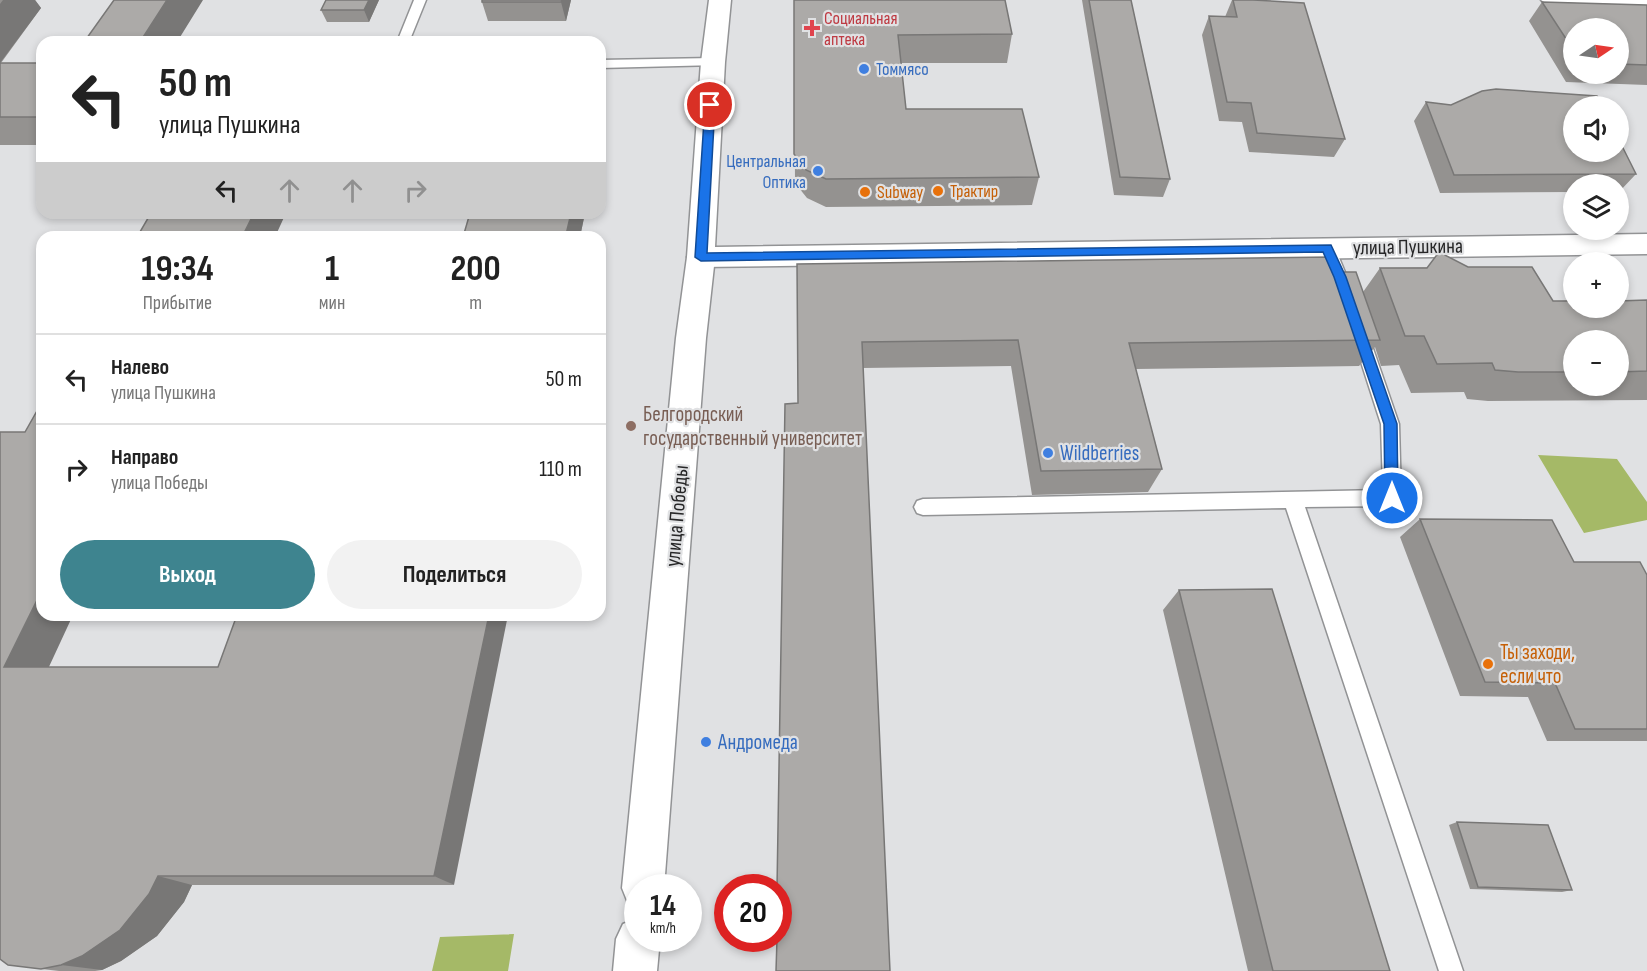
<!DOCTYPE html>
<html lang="ru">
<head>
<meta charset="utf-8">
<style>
  body { margin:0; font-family:"Sofia Sans Condensed",sans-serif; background:#f2f2f2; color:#222; height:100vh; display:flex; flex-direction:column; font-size:22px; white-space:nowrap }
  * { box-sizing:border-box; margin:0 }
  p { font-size:20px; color:#767676 }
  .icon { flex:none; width:33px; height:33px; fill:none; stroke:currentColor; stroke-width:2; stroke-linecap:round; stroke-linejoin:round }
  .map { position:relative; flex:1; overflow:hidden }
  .sheet { position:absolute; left:36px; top:231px; width:570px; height:390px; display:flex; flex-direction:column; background:#fff; border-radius:18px; box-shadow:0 3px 9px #0003 }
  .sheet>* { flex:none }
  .hud { position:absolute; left:36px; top:36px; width:570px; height:183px; border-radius:18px; box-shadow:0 3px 9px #0003; background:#fff; color:#222; overflow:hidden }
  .needle { width:39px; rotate:77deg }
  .controls { position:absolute; left:1563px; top:18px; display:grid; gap:12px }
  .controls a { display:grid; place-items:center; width:66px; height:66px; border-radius:50%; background:#fff; box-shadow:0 3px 9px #0003; font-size:30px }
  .speed { position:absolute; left:624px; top:874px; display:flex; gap:12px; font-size:30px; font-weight:700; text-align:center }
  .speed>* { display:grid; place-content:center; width:78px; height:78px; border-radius:50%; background:#fff; box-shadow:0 3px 9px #0003; line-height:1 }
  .speed small { font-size:15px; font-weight:400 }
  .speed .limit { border:9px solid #d22; background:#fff; color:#111 }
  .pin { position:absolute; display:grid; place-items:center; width:51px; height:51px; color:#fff; margin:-26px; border:3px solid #fff; border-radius:50%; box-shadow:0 2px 6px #0007 }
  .me { position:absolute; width:66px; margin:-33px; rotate:0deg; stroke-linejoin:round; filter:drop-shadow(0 0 4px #0008) }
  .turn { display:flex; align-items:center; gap:21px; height:126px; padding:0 24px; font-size:27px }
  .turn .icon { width:78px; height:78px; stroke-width:2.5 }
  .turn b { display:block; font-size:42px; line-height:51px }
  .lanes { display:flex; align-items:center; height:57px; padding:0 24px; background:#0003; justify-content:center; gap:30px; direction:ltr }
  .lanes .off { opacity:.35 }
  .eta { display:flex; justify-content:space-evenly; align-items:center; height:102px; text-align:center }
  .eta b { font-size:36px; font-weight:700; line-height:42px }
  .button { display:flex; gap:12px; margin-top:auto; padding:12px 24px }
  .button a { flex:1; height:69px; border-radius:36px; background:#3e848f; color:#fff; font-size:24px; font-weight:700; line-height:69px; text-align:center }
  .button a+a { background:#f2f2f2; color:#222 }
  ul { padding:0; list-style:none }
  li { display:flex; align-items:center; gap:18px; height:90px; padding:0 24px; border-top:2px solid #e0e0e0 }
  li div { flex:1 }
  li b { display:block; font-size:22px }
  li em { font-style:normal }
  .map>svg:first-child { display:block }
  .green { fill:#a5b967 }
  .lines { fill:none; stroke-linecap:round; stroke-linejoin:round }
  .lane-casing { stroke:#929395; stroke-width:3 }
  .street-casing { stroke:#929395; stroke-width:3 }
  .secondary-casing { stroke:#929395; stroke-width:3 }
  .lane { fill:#fff; fill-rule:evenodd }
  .street { fill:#fff; fill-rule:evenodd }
  .secondary { fill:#fff; fill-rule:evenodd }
  .wall { fill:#949290; fill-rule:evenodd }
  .shaded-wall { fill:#787776 }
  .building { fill:#acaaa8; stroke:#787776; stroke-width:1.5 }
  .route { fill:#1a73e8; stroke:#114b97; stroke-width:1.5 }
  .health-dot { fill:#e0444e; stroke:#e0e1e3; stroke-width:2 }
  .shop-dot { fill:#3f7fe0; stroke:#e0e1e3; stroke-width:2 }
  .food-dot { fill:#e8710a; stroke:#e0e1e3; stroke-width:2 }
  .education-dot { fill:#8d6e63; stroke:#e0e1e3; stroke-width:2 }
  .labels { text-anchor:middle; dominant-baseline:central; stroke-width:4.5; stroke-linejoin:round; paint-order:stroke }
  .far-health-label { font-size:18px; fill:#be3a42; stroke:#e0e1e3; text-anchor:start }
  .far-shop-label { font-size:18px; fill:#366cbe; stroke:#e0e1e3; text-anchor:start }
  .far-food-label { font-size:18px; fill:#c56008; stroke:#e0e1e3; text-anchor:start }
  .street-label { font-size:21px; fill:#272728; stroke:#e0e1e3 }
  .education-label { font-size:21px; fill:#785e54; stroke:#e0e1e3; text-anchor:start }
  .shop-label { font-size:21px; fill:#366cbe; stroke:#e0e1e3; text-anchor:start }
  .food-label { font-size:21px; fill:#c56008; stroke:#e0e1e3; text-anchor:start }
</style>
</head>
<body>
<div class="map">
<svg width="1647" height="971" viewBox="0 0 1647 971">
  <rect width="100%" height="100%" fill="#e0e1e3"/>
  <path class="green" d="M1538 455 1617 459 1647 502V520L1584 533Z
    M514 934 508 971H432L440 937Z"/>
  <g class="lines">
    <defs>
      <path id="lane" d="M414 0H426L409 42H397Z
        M1541 0H1647V7L1547 4Z
        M713 58 719 62 718 65 600 68V60Z
        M1327 243 1332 244 1335 248 1354 294 1352 298H1340L1338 294 1319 248 1322 244Z
        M1360 328 1366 330 1368 334 1399 424 1401 498 1398 503 1392 506 1305 507 1463 971H1439L1286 508 923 515 917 513 914 507 917 501 923 499 1383 490 1381 424 1352 334 1354 330Z"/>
      <path id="street" d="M701 247 711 250 715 257 706 338 664 888H638V907L628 903 622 888 676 338 687 257 691 250Z
        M638 918V939H660L657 971H613L616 939 623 924Z"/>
      <path id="secondary" d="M709 0H731L725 62 715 247 1647 234V254L701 267 691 264 687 257 701 62Z"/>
    </defs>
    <use href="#lane" class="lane-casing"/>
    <use href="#street" class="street-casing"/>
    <use href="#secondary" class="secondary-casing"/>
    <use href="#lane" class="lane"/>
    <use href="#street" class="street"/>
    <use href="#secondary" class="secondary"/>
  </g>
  <path class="wall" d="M0 0H35L41 8 1 63H42V145H0Z
    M326 0H379L369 22H327L321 10Z
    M571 0 566 21H488L482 2Z
    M794 0 1012 34 1007 63H901L906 109 1039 177 1032 205 826 207 807 198 795 183Z
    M1082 0H1131L1170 179 1163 197 1114 195Z
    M1232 0H1253L1345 139 1334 157 1249 152 1242 122 1219 121 1202 35 1209 16 1225 17Z
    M1542 2 1647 5V85L1566 82 1529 21ZM1574 28H1618V74H1574Z
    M1426 102 1636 174 1619 192 1618 184H1574V192L1440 193 1414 121Z
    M436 213H585L580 237 470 214H443Z
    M797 264 1337 272 1363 292 1380 268 1468 267 1553 301 1647 300V400L1488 401 1467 399 1464 392 1411 393 1399 365 1381 366 1375 347 1359 366 1136 369 1162 469 1148 492 1032 495 1011 366 863 368 798 403ZM1574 340H1618V386H1574Z
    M1420 519 1574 562 1647 575V741H1547L1528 697 1460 696 1400 537Z
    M1179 590 1390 971H1248L1163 610Z
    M49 667 454 885H192L184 902 157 936 121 961 102 970 95 971H59L8 965Z
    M1457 822 1572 890 1562 892 1470 889 1449 825Z"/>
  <path class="shaded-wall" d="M3 0H35L41 8 0 63V4Z
    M167 0H203L177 42H140Z
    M369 0H379L369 22 364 10Z
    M562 0H571L566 21 561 2Z
    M600 120 602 129 600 140Z
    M254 213H286L275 237H242Z
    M571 213H585L580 237H561Z
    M42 590V615H73L41 684 4 667Z
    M489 615H508L454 885 434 876Z
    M158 876 192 885 184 902 157 936 121 961 102 970 61 965Z"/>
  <path class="building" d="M114 0H167L140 42H84Z
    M326 0H369L364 10H321Z
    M482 0H562L561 2H482Z
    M794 0H1005L1012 34 898 35 906 109H1022L1039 177 826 179 806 170 794 154Z
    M1089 0H1131L1170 179 1120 177Z
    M1233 0H1253L1304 3 1345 139 1257 133 1251 103 1227 102 1209 16 1237 17Z
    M1542 2 1647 5V65L1618 64V28H1574V51Z
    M0 63H42V117H0Z
    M1496 89 1597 96 1603 106H1574V152H1618V138L1636 174 1454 175 1426 102 1451 105 1482 91Z
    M151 213H254L242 237H137Z
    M470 213H571L566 235 561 237H463Z
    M1439 252 1468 267H1532L1553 301H1574V308H1618V301L1647 300V371L1618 372V340H1574V372H1518L1495 370 1492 363 1437 364 1424 336H1405L1380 268H1427Z
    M1331 257 1337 272H1356L1380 340 1129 343 1162 469 1041 471 1018 340 862 342 890 971H776L777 939H778V888H777L785 404 798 403 797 264Z
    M42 402V590L4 667H218L237 615H489L434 876H158L149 894 120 930 82 956 61 965 41 969 8 965 0 959V432H25Z
    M1420 519 1552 520 1574 562H1640L1647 575V729H1575L1555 683 1485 682Z
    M1272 589 1390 971H1273L1179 590Z
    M1457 822 1548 825 1572 890 1478 887Z"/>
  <path class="route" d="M710 102 715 105 707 253 1331 245 1346 277 1397 424 1398 498 1396 502H1387L1385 498 1384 424 1334 277 1323 252 701 261 695 257 705 105Z"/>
  <path class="health-dot" d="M809 19h6v6h6v6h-6v6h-6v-6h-6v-6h6z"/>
  <g class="shop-dot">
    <circle cx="864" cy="69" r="6"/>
    <circle cx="818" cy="171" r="6"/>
    <circle cx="1048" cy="453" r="6"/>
    <circle cx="706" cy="742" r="6"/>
  </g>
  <g class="food-dot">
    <circle cx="938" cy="191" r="6"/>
    <circle cx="865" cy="192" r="6"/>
    <circle cx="1488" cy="664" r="6"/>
  </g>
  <circle class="education-dot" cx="631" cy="426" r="6"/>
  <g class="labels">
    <g class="far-health-label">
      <text x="824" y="18">Социальная<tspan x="824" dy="21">аптека</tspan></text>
    </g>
    <g class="far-shop-label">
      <text x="876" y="69">Томмясо</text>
      <text x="806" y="161" text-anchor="end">Центральная<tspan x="806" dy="21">Оптика</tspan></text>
    </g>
    <g class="far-food-label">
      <text x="950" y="191">Трактир</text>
      <text x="877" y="192">Subway</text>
    </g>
    <g class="street-label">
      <text transform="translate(1408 247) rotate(-1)">улица Пушкина</text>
      <text transform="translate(677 516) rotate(-85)">улица Победы</text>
    </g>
    <g class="education-label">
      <text x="643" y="414">Белгородский<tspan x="643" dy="24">государственный университет</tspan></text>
    </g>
    <g class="shop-label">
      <text x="1060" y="453">Wildberries</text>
      <text x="718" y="742">Андромеда</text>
    </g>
    <g class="food-label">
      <text x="1500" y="652">Ты заходи,<tspan x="1500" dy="24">если что</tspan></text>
    </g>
  </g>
</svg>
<div class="controls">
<a><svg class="needle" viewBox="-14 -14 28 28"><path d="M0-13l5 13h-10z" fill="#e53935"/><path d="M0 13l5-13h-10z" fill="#767676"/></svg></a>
<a><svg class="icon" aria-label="sound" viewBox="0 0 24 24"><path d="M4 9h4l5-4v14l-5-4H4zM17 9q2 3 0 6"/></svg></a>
<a><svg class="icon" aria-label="layers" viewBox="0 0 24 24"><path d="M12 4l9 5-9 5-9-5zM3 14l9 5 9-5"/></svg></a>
<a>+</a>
<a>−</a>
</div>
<div class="speed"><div>14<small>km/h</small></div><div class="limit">20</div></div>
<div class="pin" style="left:710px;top:105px;background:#d93025"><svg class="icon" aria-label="arrive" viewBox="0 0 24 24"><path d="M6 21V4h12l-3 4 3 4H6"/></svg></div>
<svg class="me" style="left:1392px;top:498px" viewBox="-20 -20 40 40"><circle r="17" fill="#1a73e8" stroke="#fff" stroke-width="3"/><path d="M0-11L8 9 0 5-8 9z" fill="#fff"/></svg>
<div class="hud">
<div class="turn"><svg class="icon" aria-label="left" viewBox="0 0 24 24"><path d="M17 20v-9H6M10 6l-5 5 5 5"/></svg><div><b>50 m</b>улица Пушкина</div></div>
<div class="lanes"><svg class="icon" aria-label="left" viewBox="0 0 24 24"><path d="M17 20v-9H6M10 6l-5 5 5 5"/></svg><svg class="icon off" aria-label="ahead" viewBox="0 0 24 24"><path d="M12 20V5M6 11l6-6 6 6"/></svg><svg class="icon off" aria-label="ahead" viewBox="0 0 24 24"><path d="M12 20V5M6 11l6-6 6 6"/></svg><svg class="icon off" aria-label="right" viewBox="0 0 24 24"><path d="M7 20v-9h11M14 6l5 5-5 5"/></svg></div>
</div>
<section class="sheet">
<div class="eta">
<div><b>19:34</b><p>Прибытие</p></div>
<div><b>1</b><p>мин</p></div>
<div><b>200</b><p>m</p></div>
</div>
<ul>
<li><svg class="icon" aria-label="left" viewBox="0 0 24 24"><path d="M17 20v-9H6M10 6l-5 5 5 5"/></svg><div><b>Налево</b><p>улица Пушкина</p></div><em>50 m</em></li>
<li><svg class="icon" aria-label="right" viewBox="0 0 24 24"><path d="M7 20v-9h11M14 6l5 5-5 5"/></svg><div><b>Направо</b><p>улица Победы</p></div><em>110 m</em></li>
</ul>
<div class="button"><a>Выход</a><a>Поделиться</a></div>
</section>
</div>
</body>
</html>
